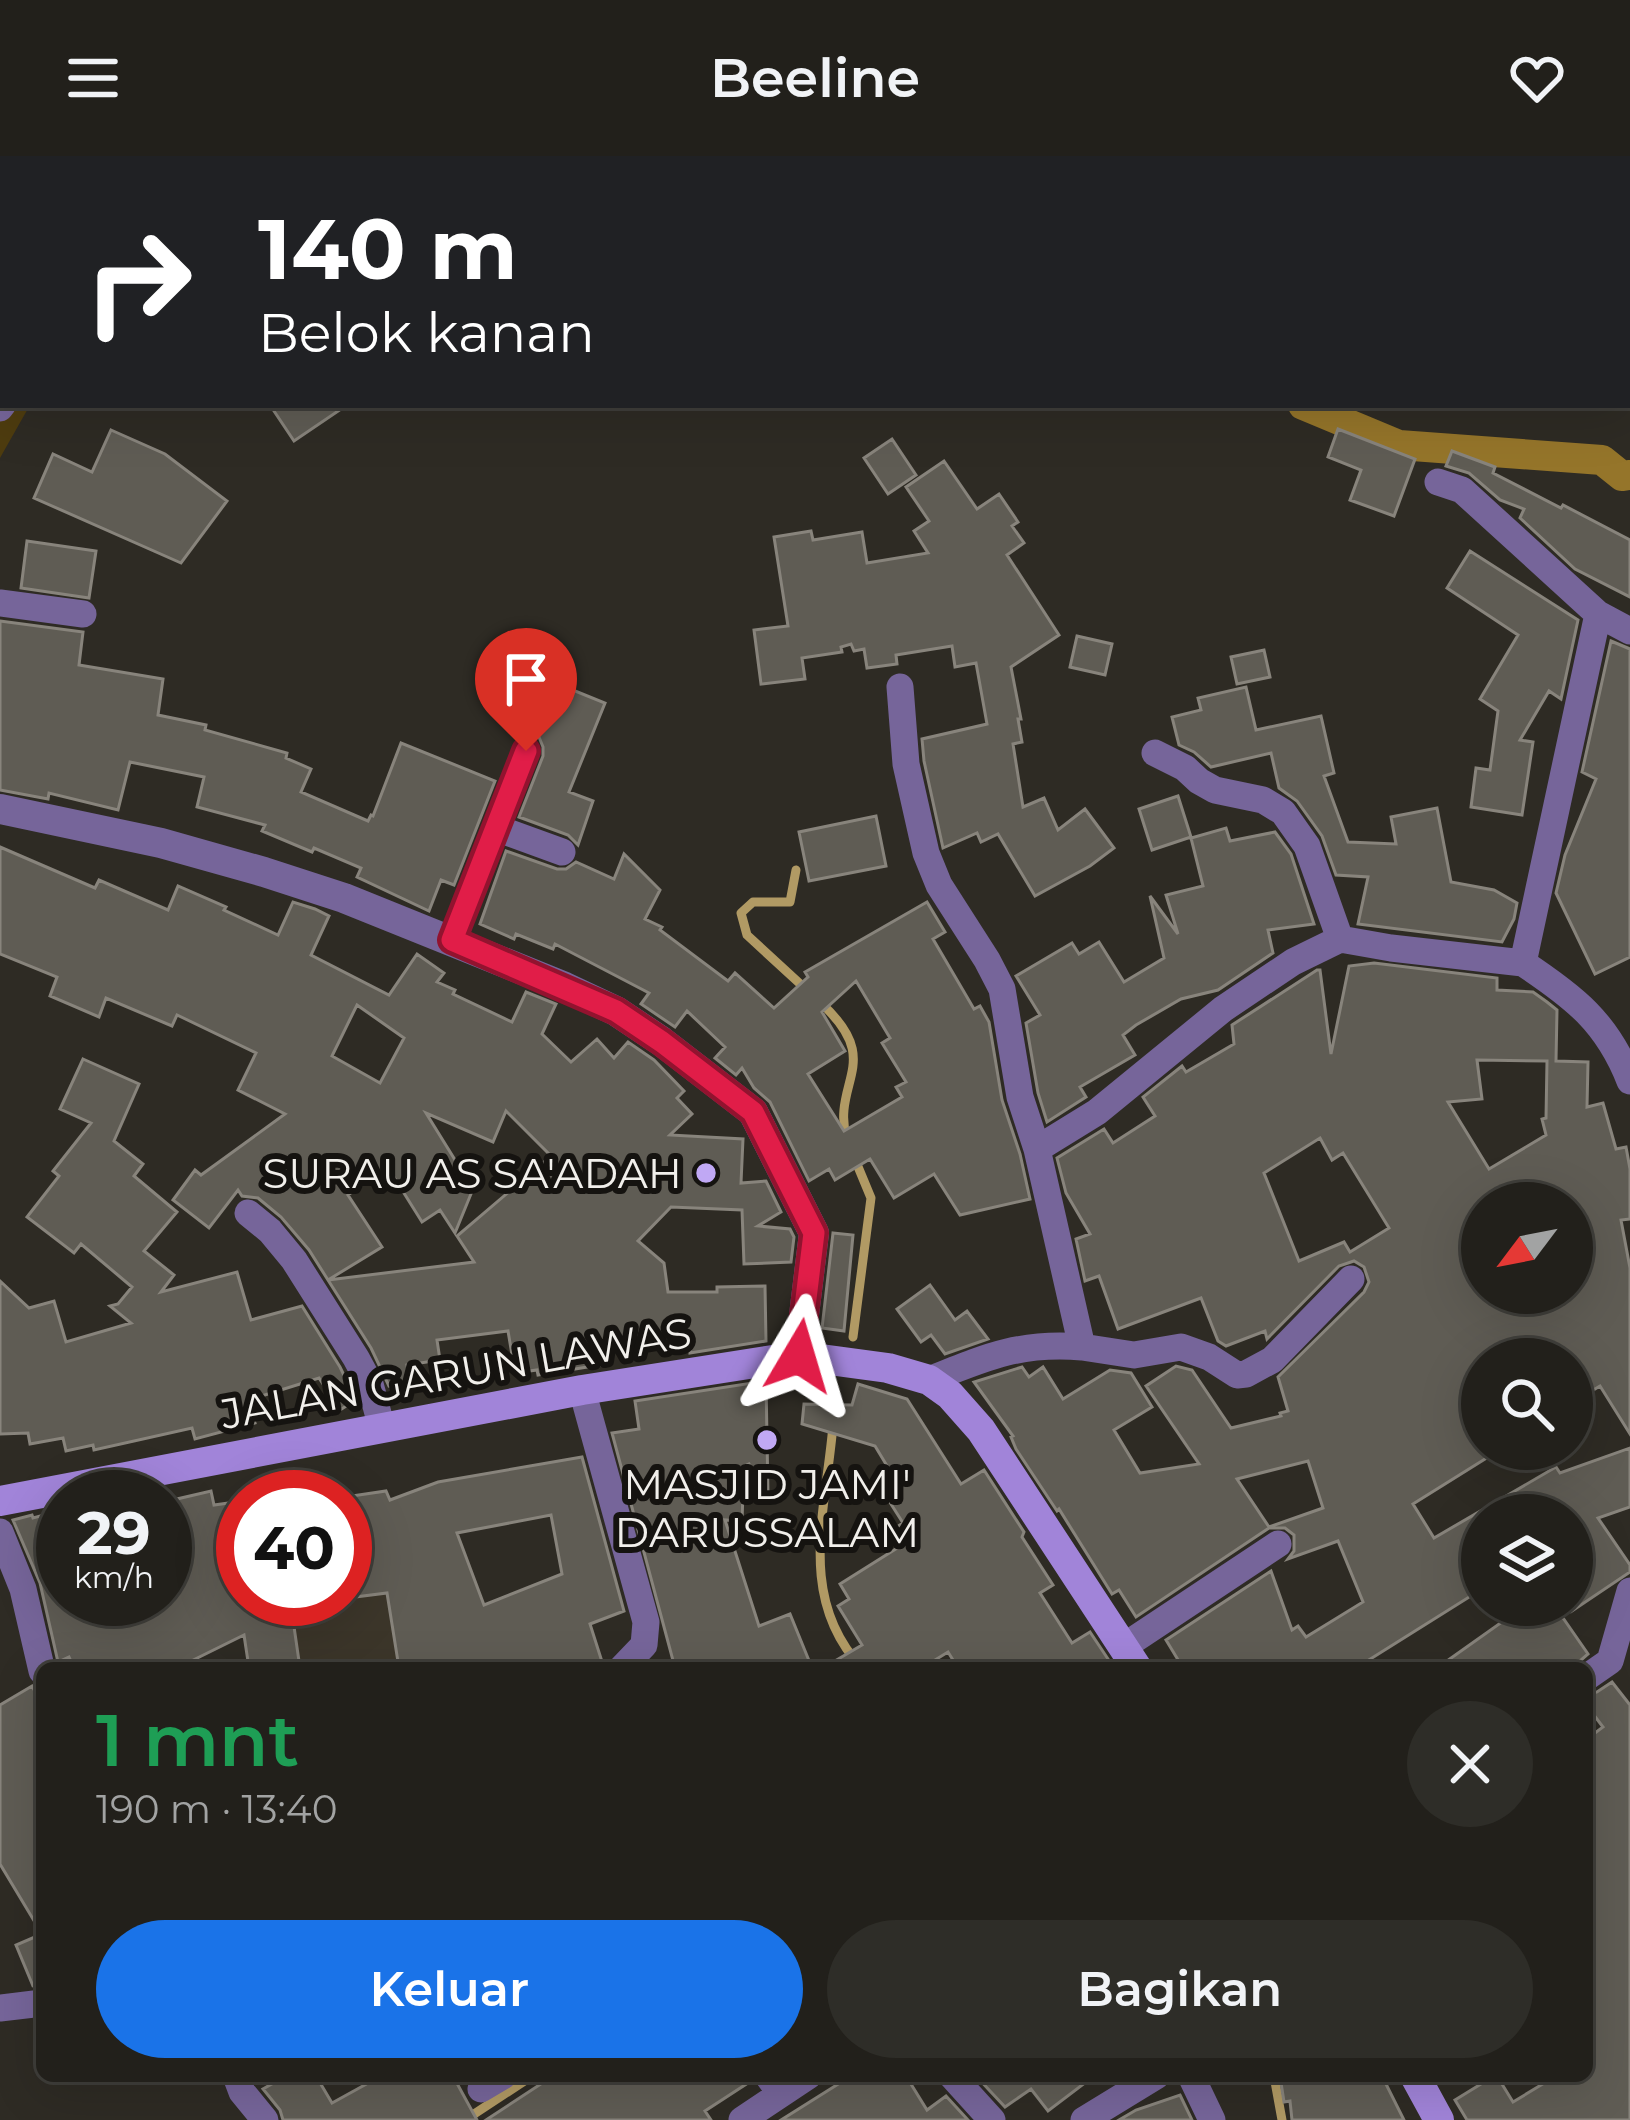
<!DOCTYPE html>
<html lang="id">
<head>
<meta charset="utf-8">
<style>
  body { margin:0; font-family:Montserrat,sans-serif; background:#2e2d28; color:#f1f3f6; height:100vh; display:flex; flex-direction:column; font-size:45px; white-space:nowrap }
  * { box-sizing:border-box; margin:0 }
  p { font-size:39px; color:#a2a3a3 }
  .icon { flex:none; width:66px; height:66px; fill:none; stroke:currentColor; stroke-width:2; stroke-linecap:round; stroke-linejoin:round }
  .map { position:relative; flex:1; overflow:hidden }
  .drawer { position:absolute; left:36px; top:1506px; width:1557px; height:420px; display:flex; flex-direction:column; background:#22201b; border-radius:18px; box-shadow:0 12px 48px #0002,0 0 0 3px #3f3e3a }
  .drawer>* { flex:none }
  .banner { position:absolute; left:0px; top:0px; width:1632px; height:252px; box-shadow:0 12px 48px #0002,0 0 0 3px #3f3e3a; background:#202124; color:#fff; overflow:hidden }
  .needle { width:78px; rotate:238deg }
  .controls { position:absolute; left:1461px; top:1026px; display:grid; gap:24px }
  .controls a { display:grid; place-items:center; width:132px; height:132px; border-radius:50%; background:#22201b; box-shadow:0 12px 48px #0002,0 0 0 3px #3f3e3a; font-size:60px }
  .speed { position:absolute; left:36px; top:1314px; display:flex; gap:24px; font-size:60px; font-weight:700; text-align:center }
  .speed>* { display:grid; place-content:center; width:156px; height:156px; border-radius:50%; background:#22201b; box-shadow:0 12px 48px #0002,0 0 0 3px #3f3e3a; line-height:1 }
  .speed small { font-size:30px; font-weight:400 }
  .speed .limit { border:18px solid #d22; background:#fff; color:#111 }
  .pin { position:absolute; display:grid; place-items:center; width:102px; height:102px; color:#fff; margin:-123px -51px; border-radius:50% 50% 50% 0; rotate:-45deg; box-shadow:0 0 12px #0007 }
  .pin .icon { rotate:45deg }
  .me { position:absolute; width:132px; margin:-66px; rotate:7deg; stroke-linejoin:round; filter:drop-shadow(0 0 9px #0008) }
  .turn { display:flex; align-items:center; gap:42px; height:252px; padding:0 60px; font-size:54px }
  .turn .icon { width:156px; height:156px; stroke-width:2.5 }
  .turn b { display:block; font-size:84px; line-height:102px }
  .round { display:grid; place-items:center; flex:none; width:126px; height:126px; border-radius:63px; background:#2e2d28 }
  .headline { display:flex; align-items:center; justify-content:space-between; height:204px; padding:0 60px }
  h1 { font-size:72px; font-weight:600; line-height:90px; color:#1e9e55 }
  .action { display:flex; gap:24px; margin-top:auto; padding:24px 60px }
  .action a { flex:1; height:138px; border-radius:72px; background:#1a73e8; color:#fff; font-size:48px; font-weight:600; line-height:138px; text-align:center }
  .action a+a { background:#2e2d28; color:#f1f3f6 }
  header { display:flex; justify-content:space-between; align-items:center; height:156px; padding:0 60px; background:#22201b; font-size:54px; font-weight:600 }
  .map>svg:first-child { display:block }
  .built { fill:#3c362a }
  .green { fill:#4e3c0f }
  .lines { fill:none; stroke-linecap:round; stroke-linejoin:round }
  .stream { stroke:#b19a64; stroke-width:9 }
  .canal { stroke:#95752a; stroke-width:30 }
  .building { fill:#5f5c54; stroke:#88847c; stroke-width:3; fill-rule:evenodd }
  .minor { stroke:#76659a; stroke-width:27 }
  .tertiary { stroke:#76659a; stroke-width:30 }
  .secondary { stroke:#a184d9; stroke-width:30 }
  .route-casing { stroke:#92132f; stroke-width:30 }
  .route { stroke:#e11d48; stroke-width:21 }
  .poi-dot { fill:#c0a8f4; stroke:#151310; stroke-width:4.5 }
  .labels { text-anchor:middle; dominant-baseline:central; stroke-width:12; stroke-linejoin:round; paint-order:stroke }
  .poi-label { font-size:42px; fill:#f1efeb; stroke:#151310; text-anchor:end }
  .street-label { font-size:42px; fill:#f1efeb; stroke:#151310 }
</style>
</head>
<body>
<header><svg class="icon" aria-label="menu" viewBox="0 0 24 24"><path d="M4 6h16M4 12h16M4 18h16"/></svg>Beeline<svg class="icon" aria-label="heart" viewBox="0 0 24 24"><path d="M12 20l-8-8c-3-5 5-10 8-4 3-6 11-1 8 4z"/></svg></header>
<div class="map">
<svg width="1630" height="1964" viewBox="0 0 1630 1964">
  <rect width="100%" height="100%" fill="#2e2b24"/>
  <path class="built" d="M386 1335 452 1512H249L224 1347 243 1344V1443H345V1341Z"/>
  <path class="green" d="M0 0H302L301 3H3V249H30L0 302Z"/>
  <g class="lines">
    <path class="stream" d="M796 714 790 746H753L741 757 747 779 809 836
      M821 847C886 907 830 925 847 985
      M853 1181 871 1042 854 1001
      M833 1269C826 1354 796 1442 862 1512
      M1274 1920 1282 1964
      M465 1964 532 1920"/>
    <path class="canal" d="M967 0 970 3
      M1303 249 1399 289 1602 304 1622 320 1630 319"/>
  </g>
  <path class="building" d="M270 249H347L294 285Z
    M1338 273 1415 303 1394 360 1350 344 1361 314 1328 301Z
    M111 274 165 298 227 345 181 407 34 342 53 298 92 316Z
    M892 283 916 319 888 338 864 302Z
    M1452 295 1495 311 1493 317 1561 352 1563 349 1630 384V441L1575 413 1520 362 1524 353 1500 344 1469 317 1446 310Z
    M944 305 977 353 999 338 1018 366 1012 370 1024 387 1007 399 1059 479 1011 511 1021 563H1018L1022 586 1013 588 1023 651 1044 642 1058 674 1085 653 1114 692 1090 710 1035 740 998 678 981 686 977 677 943 692 924 605 922 583 987 568 976 507 955 511 952 490 896 499 897 508 867 512 864 493 854 495 851 488 841 491 842 496 802 502 805 523 761 528 754 474 788 470 774 381 811 375 813 384 862 376 867 407 928 397 914 375 929 365 906 331Z
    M27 385 96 395 89 442 21 432Z
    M1470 395 1578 464 1561 543 1549 535 1520 584 1533 586 1522 659 1471 651 1476 612 1490 614 1498 555 1480 543 1518 479 1447 432Z
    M0 465 83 476 79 509 163 523 158 559 206 569 205 574 287 597 286 602 311 613 301 636 368 665 371 659 373 660 401 587 495 625 454 729 441 724 429 755 357 721 361 712 314 692 312 696 262 675 265 669 197 651 204 621 130 606 118 654 49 637 48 643 0 634Z
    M1077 480 1112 488 1105 519 1070 511Z
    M1611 485 1630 493V801L1595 818 1556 737 1565 699 1596 623 1582 616Z
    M1264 494 1270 521 1237 528 1231 501Z
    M548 524 605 547 569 636 593 645 578 689 568 679 519 661 543 600V591L539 581 527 575Z
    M1246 531 1256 574 1321 560 1334 617 1324 620 1348 686 1396 688 1391 661 1437 652 1451 726 1494 734 1517 747 1514 763 1502 786 1358 768 1368 721 1336 719 1322 680 1297 645 1279 632 1271 597 1211 611 1194 596 1179 589 1172 561 1201 554 1198 542Z
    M1178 640 1191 681 1152 694 1139 653Z
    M876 660 886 710 809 725 799 676Z
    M1226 672 1230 685 1275 676 1291 698 1314 768 1268 774 1273 797 1218 834 1181 843 1136 869 1123 879 1135 899 1080 931 1086 941 1047 966 1038 937 1026 867 1040 859 1016 820 1072 787 1079 798 1099 786 1124 826 1164 802 1150 740 1178 778 1166 739 1203 730 1191 682Z
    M0 691 95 732 99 724 168 754 178 730 226 751 224 754 278 779 293 746 315 753 329 760 311 799 389 839 417 798 444 817 437 826 455 834 453 838 512 866 526 836 556 848 542 878 571 906 597 883 614 902 628 886 654 904 684 935 677 942 692 958 670 979 743 983 741 1027 766 1025 781 1056 758 1070 790 1073 794 1081 791 1106 744 1108 742 1054 671 1051 638 1085 664 1107 668 1136H717V1131L765 1130 766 1185 690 1197V1193H678L677 1187 604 1195 606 1208 538 1219 537 1214 515 1217 508 1175 437 1184 440 1204 407 1209 410 1227 389 1230 371 1192 309 1094 281 1061 258 1042 242 1040 238 1034 209 1072 173 1044 195 1014 201 1019 285 958 238 934 256 897 177 859 172 870 106 842 99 861 50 840 57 821 0 798ZM357 849 404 882 380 927 332 900ZM506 955 551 1000 457 1080 474 1106 328 1124 382 1091 348 1039 387 1010 422 1066 440 1054 455 1077 473 1033 426 957 493 986Z
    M506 695 557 713H566L576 706 614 723 624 698 660 734 645 763 662 771 660 774 728 825 735 817 774 852 808 821 805 816 927 746 945 776 933 783 974 853 980 850 989 866 1002 944 1020 998 1030 1043 960 1059 934 1018 894 1042 870 1003 835 1024 829 1013 809 1025 770 946 754 932 742 912 736 919 715 902 725 891 687 855 675 871 641 848 649 837 555 788 553 793 516 778 514 783 480 768ZM856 825 890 882 882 887 906 926 896 931 902 941 844 975 808 918 845 895 822 856Z
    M1374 807 1497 822V834L1533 836 1547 846 1557 854 1556 905 1588 906 1587 951 1603 947 1616 993 1626 991 1630 1013V1063L1621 1064 1630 1112V1278L1600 1230 1572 1247V1203H1482V1293H1501L1413 1348 1434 1382 1556 1311 1560 1317 1630 1292V1351L1598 1362 1630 1409V1416L1572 1455V1359H1482V1433L1356 1512H1183L1166 1484 1271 1415 1292 1474 1298 1470 1306 1481 1363 1446 1338 1385 1288 1403 1294 1395V1379L1285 1372H1269L1136 1461 1119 1434 1112 1438 1059 1353 1057 1355 1016 1293 1011 1281 1013 1280 974 1226 1022 1211 1029 1221 1043 1211 1063 1243 1110 1214 1131 1217 1152 1251 1114 1274 1140 1317 1199 1308 1146 1230 1176 1210 1192 1214 1231 1272 1281 1260 1280 1257 1288 1255 1278 1221 1364 1136 1369 1126 1364 1111 1354 1105 1339 1110 1267 1183 1265 1175 1226 1190 1218 1185 1201 1142 1118 1173 1099 1120 1085 1125 1076 1083 1090 1078 1066 1037 1057 1002 1104 973 1113 987 1155 960 1143 941 1182 910 1186 916 1234 888 1232 869 1317 814H1320L1331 898 1349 810ZM1477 904 1547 905 1546 962 1542 963 1546 979 1489 1013 1448 946 1482 943ZM1320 982 1332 1004 1343 997 1389 1072 1350 1096 1344 1086 1299 1105 1264 1017ZM1482 1047H1572V1137H1482ZM1308 1305 1323 1352 1269 1371 1237 1323Z
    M83 903 139 928 114 985 143 1008 134 1020 177 1056 144 1095 174 1119 161 1136 237 1116 251 1164 302 1150 340 1211 356 1244 340 1254 319 1222 249 1244 255 1267 195 1283 192 1272 94 1294 93 1289 66 1295 63 1282 30 1288 28 1277 0 1278V1125L29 1152 54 1145 66 1186 131 1167 110 1150 118 1148 132 1131 81 1088 74 1097 27 1061 59 1020 53 1015 91 967 60 953Z
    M833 1077 853 1079 844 1175 822 1172Z
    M930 1129 955 1164 967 1155 988 1183 945 1198 931 1179 921 1186 897 1153Z
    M766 1225 768 1339 749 1308 734 1315 743 1336 742 1365 725 1364 759 1470 790 1458 812 1512H675L612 1277 639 1273 635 1245Z
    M858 1228 907 1243 961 1328 984 1314 1024 1376 1022 1381 1053 1429 1040 1437 1072 1487 1090 1476 1114 1512H958L948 1496 922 1512H823L862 1489 838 1450 849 1443 840 1428 902 1389 892 1374 903 1367 884 1337 898 1328 875 1290 802 1268 804 1248 852 1249Z
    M582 1301 624 1455 590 1468 604 1512H399L387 1437 355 1441 348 1396H345V1341L386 1335 390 1344 438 1326ZM551 1359 562 1418 484 1449 457 1377Z
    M211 1335 214 1349 243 1345V1443H290L300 1512H249L244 1479 177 1512H74L69 1501 58 1506 40 1427 13 1364 32 1359 33 1362 63 1354V1443H165V1358L179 1355 177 1343Z
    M1526 1449H1554L1588 1498 1572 1512H1437Z
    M1612 1526 1630 1549V1964H1467L1455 1944 1494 1920H1497L1513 1946 1556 1920H1587V1583L1603 1571 1587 1550V1539L1597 1536Z
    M32 1530 42 1548V1832L33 1830 16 1789 42 1778 0 1708V1549Z
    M286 1920H316L332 1947 381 1920H453L477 1964H283L280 1954 263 1933Z
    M553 1920H750L751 1925 705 1955 711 1964H486Z
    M851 1920H906L927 1954 946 1940 968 1964H781Z
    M976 1920H1094L1048 1955 1031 1933 1005 1951Z
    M1280 1920H1382L1404 1964H1292L1290 1945 1284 1946Z
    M1180 1939 1192 1964H1119L1136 1954Z"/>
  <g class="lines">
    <path class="minor" d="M0 252 3 248
      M1438 326 1462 334 1598 458
      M0 447 83 458
      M1630 475 1598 458 1523 807C1574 841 1607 866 1630 925
      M900 531 906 608 926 697 939 729 987 804 1002 833 1020 941 1037 993 1082 1191C1019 1186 986 1201 929 1224
      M1155 597 1185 612 1199 625 1215 634 1263 644 1283 656 1307 690 1340 783
      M496 672 562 696
      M452 784 526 595
      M1037 993 1097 956 1223 853 1293 806 1340 783 1391 792 1523 807
      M248 1057 270 1075 294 1104 356 1202 370 1228 382 1272
      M1082 1191 1134 1199 1181 1191 1209 1201 1237 1219 1246 1218 1272 1204 1351 1123
      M582 1234 646 1466 644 1489 622 1512
      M0 1376 23 1433 42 1515
      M1123 1491 1278 1388
      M1587 1521 1610 1505 1630 1435
      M0 1852 34 1848
      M236 1920 242 1936 265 1964
      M952 1920 992 1964
      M1191 1920 1212 1964
      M481 1933 503 1920
      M781 1938 808 1920
      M742 1964 781 1938 768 1920
      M1084 1964 1156 1920"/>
    <path class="tertiary" d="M0 653 161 687 264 716 344 742 565 831 616 855 661 885 753 956 814 1077 799 1200"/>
    <path class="secondary" d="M0 1345 582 1234 799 1200 888 1212 929 1224 950 1239 981 1274 1137 1512
      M1415 1920 1439 1964"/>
  </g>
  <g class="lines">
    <defs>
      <path id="route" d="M526 595 452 784 616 855 662 886 753 956 814 1077 799 1200"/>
    </defs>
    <use href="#route" class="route-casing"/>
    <use href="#route" class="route"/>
  </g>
  <g class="poi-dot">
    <circle cx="706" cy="1017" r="12"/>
    <circle cx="767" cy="1284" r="12"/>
  </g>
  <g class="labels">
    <g class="poi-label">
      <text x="682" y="1017">SURAU AS SA'ADAH</text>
      <text x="767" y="1328" text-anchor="middle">MASJID JAMI'<tspan x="767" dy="48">DARUSSALAM</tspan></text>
    </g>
    <g class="street-label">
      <text transform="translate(456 1217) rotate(-10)">JALAN GARUN LAWAS</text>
    </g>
  </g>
</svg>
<div class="controls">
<a><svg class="needle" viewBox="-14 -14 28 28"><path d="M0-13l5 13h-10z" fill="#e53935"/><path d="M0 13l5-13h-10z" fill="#a2a3a3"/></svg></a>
<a><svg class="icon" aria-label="search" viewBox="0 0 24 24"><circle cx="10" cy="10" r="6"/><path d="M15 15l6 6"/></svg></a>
<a><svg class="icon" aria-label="layers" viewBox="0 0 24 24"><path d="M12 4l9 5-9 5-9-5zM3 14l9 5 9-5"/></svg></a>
</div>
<div class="speed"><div>29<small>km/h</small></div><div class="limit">40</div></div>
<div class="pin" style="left:526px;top:595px;background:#d93025"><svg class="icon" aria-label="arrive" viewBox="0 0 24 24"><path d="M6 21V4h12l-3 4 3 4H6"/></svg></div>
<svg class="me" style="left:799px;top:1200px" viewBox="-20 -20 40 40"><path d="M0-17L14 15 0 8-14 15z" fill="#e11d48" stroke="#fff" stroke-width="4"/></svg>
<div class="banner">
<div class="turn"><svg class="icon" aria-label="right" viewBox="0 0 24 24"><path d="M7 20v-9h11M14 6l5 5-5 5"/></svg><div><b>140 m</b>Belok kanan</div></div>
</div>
<section class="drawer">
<div class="headline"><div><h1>1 mnt</h1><p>190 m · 13:40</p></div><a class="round"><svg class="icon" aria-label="close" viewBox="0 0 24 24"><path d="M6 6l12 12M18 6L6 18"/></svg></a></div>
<div class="action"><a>Keluar</a><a>Bagikan</a></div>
</section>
</div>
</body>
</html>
